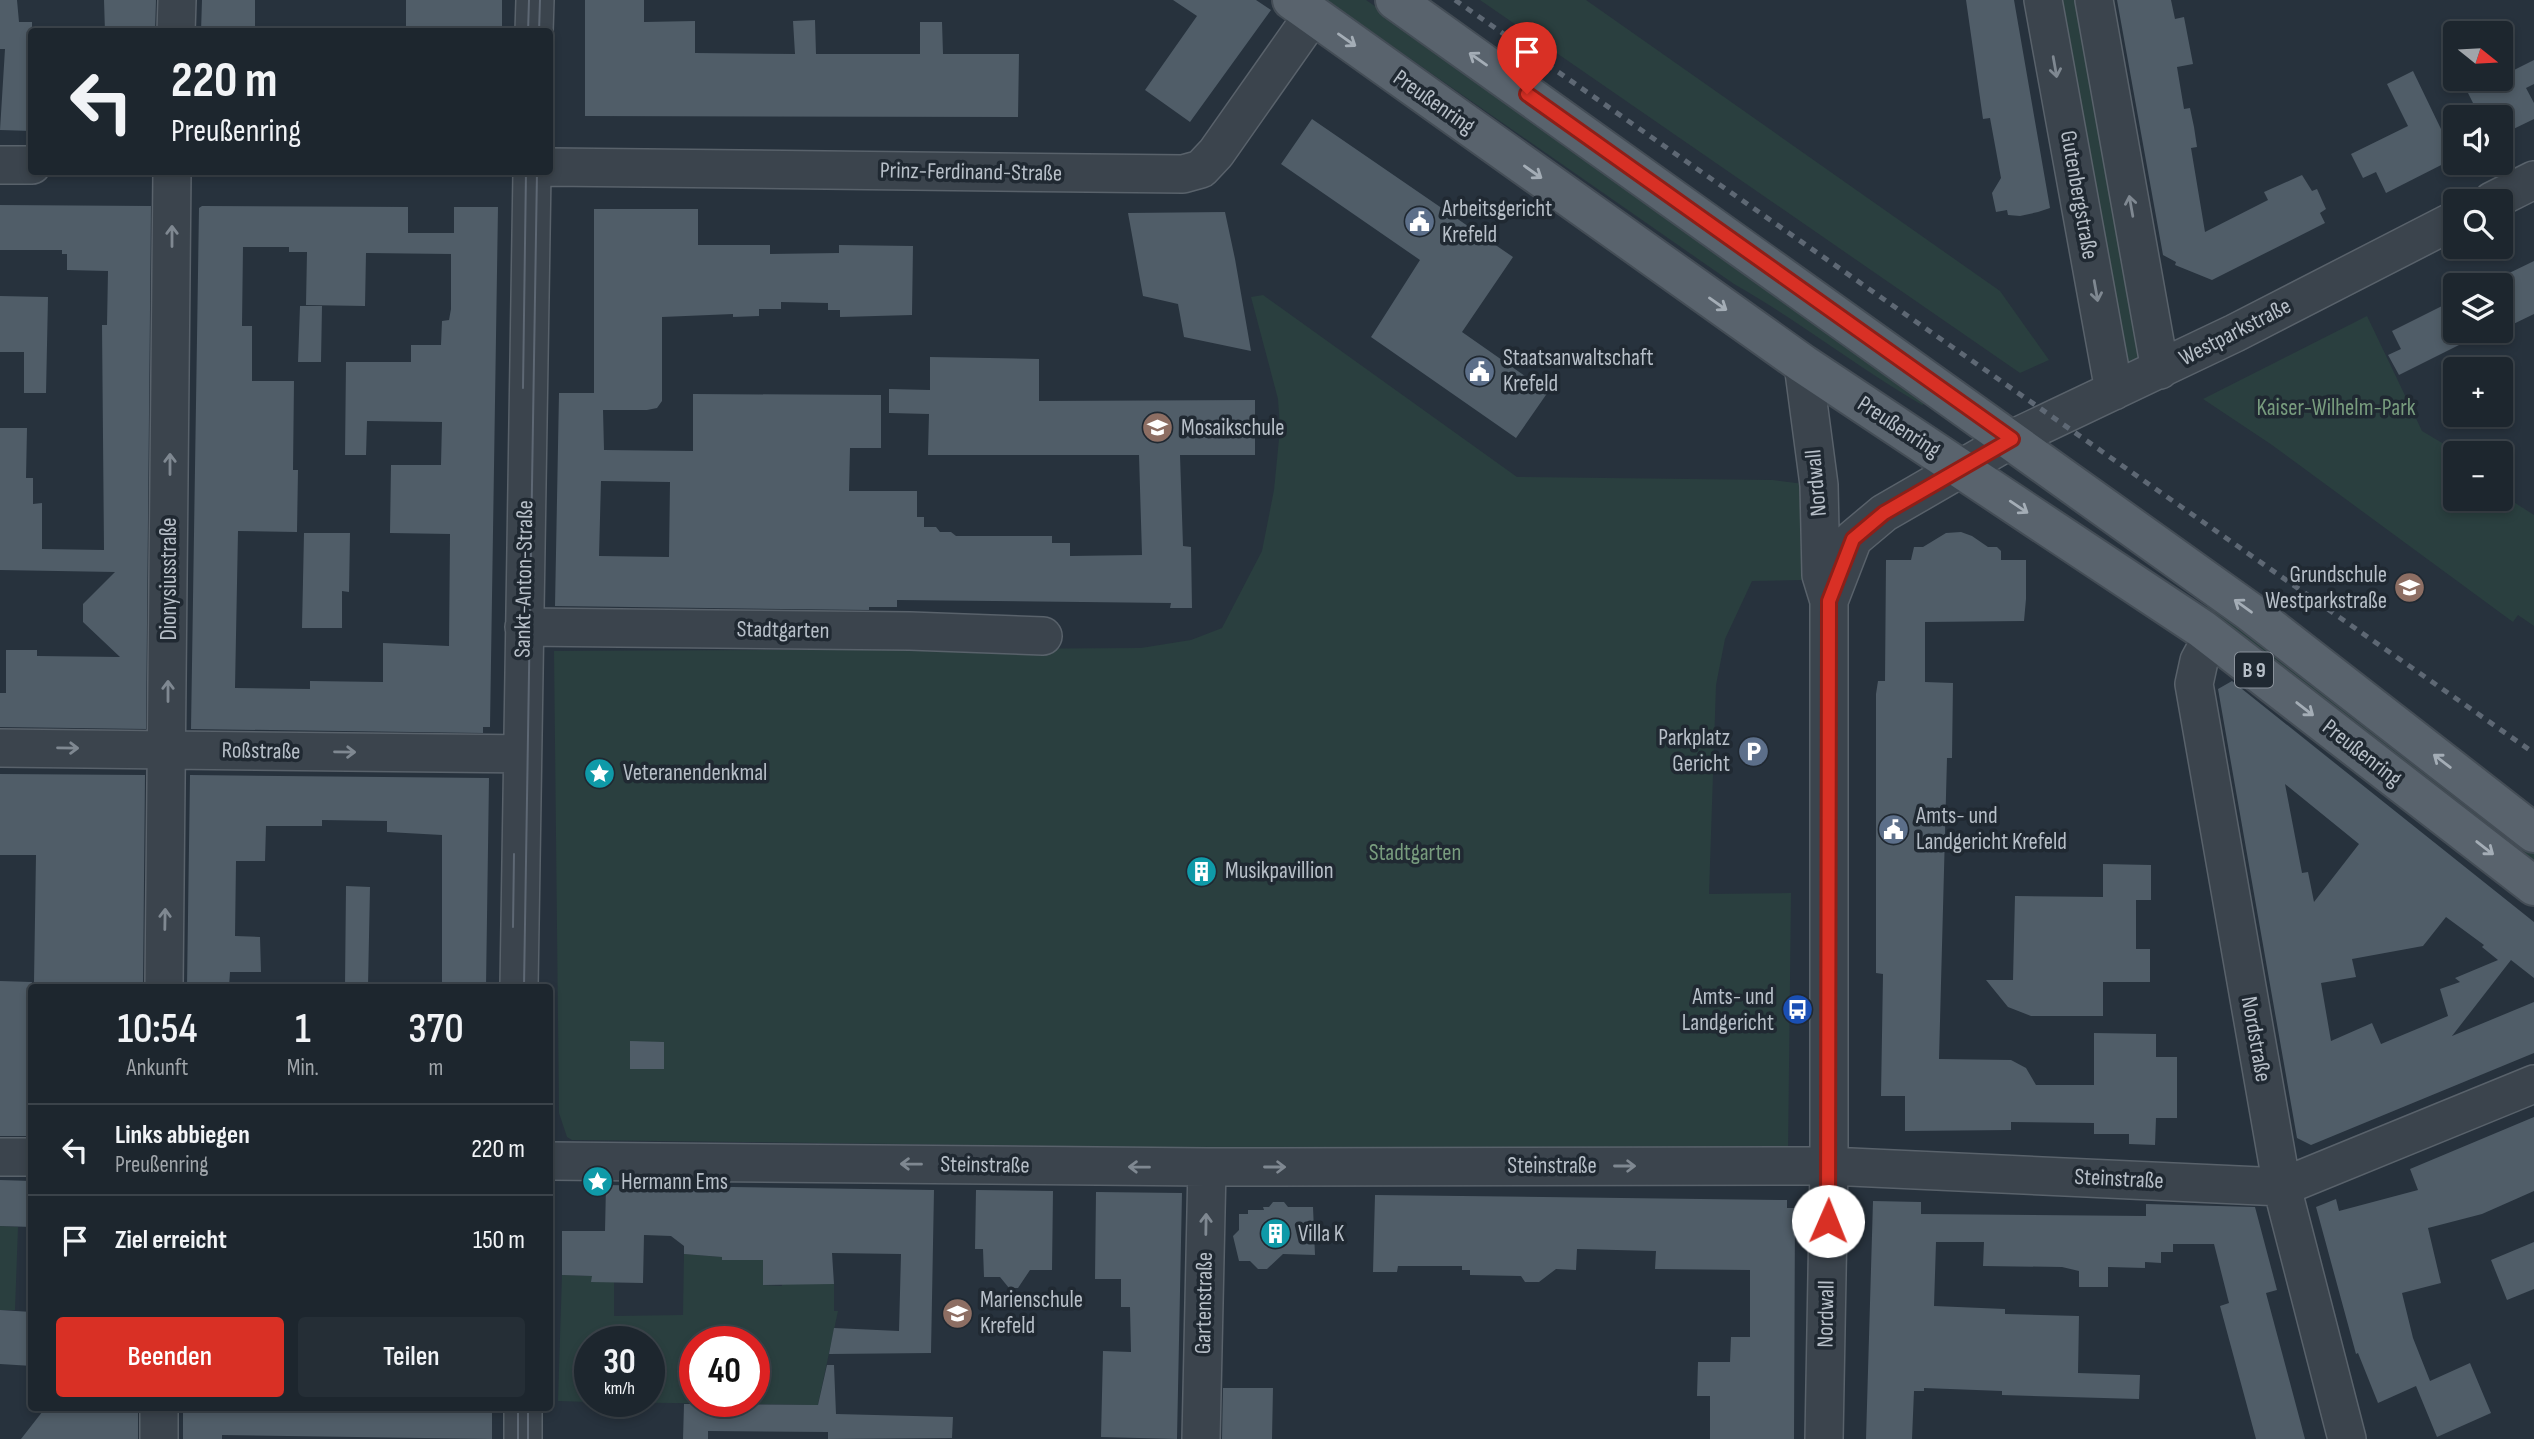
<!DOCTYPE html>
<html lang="de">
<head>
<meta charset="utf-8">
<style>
  body { margin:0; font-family:"Sofia Sans Condensed",sans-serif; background:#252e36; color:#f1f3f6; height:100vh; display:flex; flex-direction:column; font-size:26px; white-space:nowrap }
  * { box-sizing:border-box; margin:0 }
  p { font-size:23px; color:#a0a5aa }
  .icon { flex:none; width:38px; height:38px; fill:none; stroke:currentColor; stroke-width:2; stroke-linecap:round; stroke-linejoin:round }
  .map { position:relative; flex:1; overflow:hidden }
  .sheet { position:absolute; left:28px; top:984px; width:525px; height:427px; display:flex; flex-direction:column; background:#1d262e; border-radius:7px; box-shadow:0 4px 10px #0003,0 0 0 2px #3b434a }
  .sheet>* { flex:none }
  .top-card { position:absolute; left:28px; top:28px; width:525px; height:147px; border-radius:7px; box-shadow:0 4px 10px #0003,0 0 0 2px #3b434a; background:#1d262e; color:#f1f3f6; overflow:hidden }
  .needle { width:46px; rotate:108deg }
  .controls { position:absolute; left:2443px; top:21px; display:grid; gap:14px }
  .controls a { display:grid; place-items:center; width:70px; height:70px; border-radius:7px; background:#1d262e; box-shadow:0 4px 10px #0003,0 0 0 2px #3b434a; font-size:35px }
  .speed { position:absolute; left:574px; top:1326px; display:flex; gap:14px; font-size:35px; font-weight:700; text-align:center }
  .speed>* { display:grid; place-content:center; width:91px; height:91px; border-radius:50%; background:#1d262e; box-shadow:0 4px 10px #0003,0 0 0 2px #3b434a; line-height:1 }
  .speed small { font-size:18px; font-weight:400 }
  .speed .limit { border:10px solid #d22; background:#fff; color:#111 }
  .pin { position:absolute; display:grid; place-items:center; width:60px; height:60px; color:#fff; margin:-72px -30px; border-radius:50% 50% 50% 0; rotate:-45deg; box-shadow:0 0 7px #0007 }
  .pin .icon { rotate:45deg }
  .me { position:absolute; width:77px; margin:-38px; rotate:1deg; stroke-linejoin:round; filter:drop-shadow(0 0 5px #0008) }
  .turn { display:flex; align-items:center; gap:24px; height:147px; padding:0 28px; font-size:32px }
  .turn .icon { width:91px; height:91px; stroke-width:2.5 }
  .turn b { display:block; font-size:49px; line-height:60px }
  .eta { display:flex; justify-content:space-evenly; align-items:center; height:119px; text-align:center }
  .eta b { font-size:42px; font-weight:600; line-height:49px }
  .primary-button { display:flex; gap:14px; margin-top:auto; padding:14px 28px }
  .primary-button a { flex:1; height:80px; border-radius:7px; background:#d93025; color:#fff; font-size:28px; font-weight:600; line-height:80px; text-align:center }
  .primary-button a+a { background:#252e36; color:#f1f3f6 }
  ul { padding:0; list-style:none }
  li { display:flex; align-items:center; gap:21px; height:91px; padding:0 28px; border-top:2px solid #3b434a }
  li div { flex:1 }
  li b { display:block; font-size:26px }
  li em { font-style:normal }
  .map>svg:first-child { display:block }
  .green { fill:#2a3f3f; fill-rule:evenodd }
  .building { fill:#505d68; fill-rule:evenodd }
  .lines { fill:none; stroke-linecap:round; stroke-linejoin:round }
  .minor-casing { stroke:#59626b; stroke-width:40 }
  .major-casing { stroke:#444d56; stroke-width:42 }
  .minor { stroke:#3b444d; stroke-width:37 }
  .major { stroke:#59636d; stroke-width:38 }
  .tram { stroke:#5e6874; stroke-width:2 }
  .rail { stroke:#5e6874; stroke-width:5; stroke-dasharray:7 7; stroke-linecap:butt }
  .oneway { stroke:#a4adb6 }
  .oneway2 { stroke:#7f8891 }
  .route-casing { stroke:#8d1f18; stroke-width:18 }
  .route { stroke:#d93025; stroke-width:12 }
  .labels { text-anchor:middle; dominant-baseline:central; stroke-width:7; stroke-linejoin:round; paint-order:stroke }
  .shield { fill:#202932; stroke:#8a929b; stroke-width:2 }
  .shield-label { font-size:21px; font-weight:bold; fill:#b7bfc8 }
  .street-label { font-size:23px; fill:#b7bfc8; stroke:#202932 }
  .poi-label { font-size:23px; fill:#b7bfc8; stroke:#202932; text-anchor:start }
  .park-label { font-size:23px; fill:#789c7e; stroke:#202932 }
</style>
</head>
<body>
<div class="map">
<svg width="2534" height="1439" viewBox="0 0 2534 1439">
  <rect width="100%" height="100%" fill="#27323d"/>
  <path class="green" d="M1326 0H1366L1704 232 1933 400 1922 405C1857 367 1799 321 1734 284Z
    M1480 0H1586L2000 291 2049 360 2020 373Z
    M2050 0H2080L2145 360 2117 372Z
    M1263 295 1517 477 1773 480 1804 484 1802 580 1752 581 1725 639 1716 685 1709 894 1791 893 1788 1155 572 1140 567 1137 559 1113 554 651 1141 648 1191 640 1222 628 1262 551 1274 490 1280 429 1278 399 1251 297Z
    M2367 316 2422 431 2459 453H2455V499H2501V494L2534 515V626L2518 615 2513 622 2272 445 2203 399Z
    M2213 602 2534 847V870L2204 609Z
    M0 1226 18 1227 15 1310H0Z
    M783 1236 816 1284H834V1311H838L816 1414 813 1405 598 1402H649V1342H590V1402L558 1401 562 1275 592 1276V1282H614V1316L683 1315 684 1254 722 1257 723 1260H748L763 1241V1285L782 1286ZM695 1342H754V1402H695Z"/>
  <path class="building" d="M0 0H17L19 22H32V131L0 130 5 49H0Z
    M104 0H156L155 32H105Z
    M202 0H255V32H201Z
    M406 0H502V32H406Z
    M585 0H644V22L695 21V53L795 54 793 21 815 20 816 54H920V22H942L943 54H1019L1018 117 585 116Z
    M1173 0H1256L1271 10 1190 122 1145 90 1197 16Z
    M1966 0H2014L2050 208 2038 212 2020 216 2008 215 2007 210 1996 212 1992 193 2001 178 1990 118 1983 119Z
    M2117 0H2171L2175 19 2184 17 2193 64 2177 67 2184 109 2190 108 2194 127 2197 147 2191 148 2205 232 2268 200 2264 192 2302 175 2312 191 2317 189 2326 209 2320 213 2325 223 2212 280 2175 265 2176 262 2163 255Z
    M2534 60V84L2526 88 2534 103V119L2501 135V117H2480L2468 93Z
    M2413 71 2455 158 2386 193 2376 172 2363 178 2351 154 2408 126 2387 84Z
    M1312 119 1513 257 1462 332 1548 392 1516 438 1371 337 1420 260 1281 164Z
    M0 205 151 206 146 729 0 727V693H6V650H37V656L120 657 83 622V604L115 572 0 570V428H27L26 478H33V504L42 503V549L104 550 102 325H107L108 271 67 270V254H62V250H0Z
    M202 206 408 207V233H454V207H498L490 727H483V733L191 729 199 208ZM243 247H289V252H307L306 305 365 306 366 253 451 254V309L449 320 442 321 441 345H411V362H346L345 455H366L367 421 442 422 441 465H391L390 533 450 534 449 646 383 643V682L310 681V689L235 688 238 531 297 532 298 470H293L294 381H252V326H242Z
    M594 209H698V245H770V254L839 253V245L913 246 912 315 840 317V310H828V303L781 302V309H759V316L733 317V314L662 317V401L657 408 647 410H603L604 450 693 451V394L881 395V448H850L849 491H917V517H924V527H936L940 532H951L956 536H1052V543H1070V556L1142 555 1139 455H928L929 414 889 413V389L930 390V357L1039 359V401L1255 400V455H1180L1183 546 1191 547 1192 608H1170L1171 603 897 600V607H869V610L555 606 559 393H594ZM601 481 670 482 669 557 599 556Z
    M1225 212 1235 259 1251 351 1184 337 1178 304 1143 296 1128 213Z
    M2534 261V314L2501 330V277Z
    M0 296 48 297 46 393H24V352H0Z
    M2448 303 2455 317V331H2462L2467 341 2399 375 2388 355 2401 349 2392 331Z
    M300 306H322L321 362H298Z
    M1961 532 1972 536 1988 547H1997L2001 551V560H2026V599L2024 621 1925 622V682L1953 683 1952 758H1947L1939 1059 2011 1060 2026 1068 2036 1085H2094V1033L2156 1034V1057H2177V1118H2156L2155 1145 2129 1144V1134H2094V1123L2011 1122V1130L1905 1131V1096H1881L1883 974 1876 973V694L1878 681H1885L1886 560H1911L1914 547H1923L1946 533Z
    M304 533H350L349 592 342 591V628H302Z
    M2232 681 2534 922V978L2511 960 2452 1036 2534 1002V1053L2311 1145 2297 1138 2218 689ZM2285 784 2359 844 2314 902 2308 872 2302 873ZM2446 917 2484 945 2482 947 2498 960 2455 978 2460 982 2440 989 2448 1016 2381 1044 2372 1023 2331 1041 2321 983 2356 977 2352 959 2423 946Z
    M0 774 145 775 143 987H89V983L34 982 36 855H0Z
    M190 775 489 778 486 987H442V835L387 832V821L322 820V826H266L265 861H236L235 936 260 937 261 972H230L229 987H187Z
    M1190 871a12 12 0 1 1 24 0a12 12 0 1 1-24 0Z
    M2103 864 2151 865V900H2136V949H2150V982H2103V1016H2031L2008 1007 1986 980H2013L2015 896 2103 897Z
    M346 886 370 887 368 987H345Z
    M0 981 32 982V1136H0Z
    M630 1041 664 1042V1069H630Z
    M2534 1117V1191L2482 1214 2428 1228 2441 1283 2402 1293 2413 1338 2430 1381 2470 1363 2491 1413 2437 1437 2416 1386 2378 1403 2358 1353 2356 1354 2316 1207 2336 1199 2339 1211 2418 1190 2410 1169Z
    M0 1180 32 1181V1227L0 1226Z
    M606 1185 934 1190 931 1353 829 1354 834 1328 899 1331 901 1254 832 1253 834 1284 763 1285V1260H722V1257L684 1254V1246L671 1236 644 1235 643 1283 591 1282 592 1276 562 1275V1231H605Z
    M976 1190 1053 1191 1052 1270H1030L1018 1288H1009L1000 1277H984L983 1249H975Z
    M1096 1192 1182 1193 1177 1439 1101 1437 1103 1351 1131 1352 1130 1307H1121V1279H1095Z
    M1375 1195 1787 1200V1208H1795L1794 1439H1710V1396H1697L1698 1362H1730L1731 1337H1750V1270L1655 1269 1656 1251 1577 1249 1576 1270 1556 1269 1539 1282H1525L1521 1276 1470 1275V1270H1462V1266H1398L1397 1272H1373Z
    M1873 1201 1921 1202V1214L2146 1216V1204L2255 1207 2277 1290 2266 1293 2305 1439H2256L2220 1306 2229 1303 2214 1244H2173V1252H2161V1263L2145 1262V1268L2108 1267V1287H2079V1271L2062 1267 1983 1266 1984 1242H1936L1934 1306 2005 1309V1314L2079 1316 2078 1373 2140 1375 2139 1399 2002 1395V1391L1924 1388V1391H1914L1912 1439H1866Z
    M1273 1202H1284L1288 1207H1313L1315 1255 1283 1254 1267 1269H1258L1250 1261H1239L1233 1236 1239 1230V1214H1248V1210H1264L1263 1207H1269Z
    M2534 1242V1289L2507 1300 2491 1260Z
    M0 1310 32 1312V1366L0 1364Z
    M827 1365H834L836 1414 953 1417 952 1438 828 1439V1432L708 1431V1439H683L684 1404 818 1405Z
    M1223 1388H1273L1272 1439H1222Z
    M46 1407H138V1439H21Z
    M183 1407H492V1439L222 1435V1439H183Z"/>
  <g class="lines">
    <defs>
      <path id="minor" d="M2043 0 2114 391
        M2094 0 2160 370
        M176 32 177 0
        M534 32 535 0
        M0 165H32
        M550 167 1183 174 1201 169 1216 153 1313 15
        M2492 201 2534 180
        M1803 364 1819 485 1821 575 1829 601V1166L1824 1439
        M1829 601 1853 539 1884 513 2012 439 2235 333 2455 220
        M524 627 910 631 1043 636
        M2212 637 2199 661 2194 684 2282 1187 2347 1439
        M0 748 522 754
        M164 987 172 172
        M519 987 532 172
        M0 1157H32
        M550 1161 1207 1167 1829 1166 2282 1187 2534 1084
        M159 1439V1407
        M523 1439V1407
        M1201 1439 1207 1167"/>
      <path id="major" d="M1292 0 1803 364 2202 629 2534 886
        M1395 0 2249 611 2534 833"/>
    </defs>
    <use href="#minor" class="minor-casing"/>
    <use href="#major" class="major-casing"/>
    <use href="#minor" class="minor"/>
    <use href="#major" class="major"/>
    <path class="tram" d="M528 32 529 0
      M539 32 540 0
      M523 388 526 172
      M513 927 514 854
      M524 987 537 172
      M518 1439V1407
      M528 1439V1407"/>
    <path class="rail" d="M1455 0 2534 753"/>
  </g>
  <defs><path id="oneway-shaft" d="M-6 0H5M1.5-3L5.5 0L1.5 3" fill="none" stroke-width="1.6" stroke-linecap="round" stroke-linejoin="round" transform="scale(1.75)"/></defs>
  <g class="oneway">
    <use href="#oneway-shaft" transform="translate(1347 40) rotate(35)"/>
    <use href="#oneway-shaft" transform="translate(1478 59) rotate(-145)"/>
    <use href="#oneway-shaft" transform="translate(1533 172) rotate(35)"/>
    <use href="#oneway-shaft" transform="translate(1718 304) rotate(35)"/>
    <use href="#oneway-shaft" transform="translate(2019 507) rotate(34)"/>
    <use href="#oneway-shaft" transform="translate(2243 606) rotate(-144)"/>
    <use href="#oneway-shaft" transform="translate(2305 709) rotate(38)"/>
    <use href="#oneway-shaft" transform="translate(2442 761) rotate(-142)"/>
    <use href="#oneway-shaft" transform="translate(2485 848) rotate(38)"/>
  </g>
  <g class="oneway2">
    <use href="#oneway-shaft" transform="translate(2055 67) rotate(80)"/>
    <use href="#oneway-shaft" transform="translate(2131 206) rotate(-100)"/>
    <use href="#oneway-shaft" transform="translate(172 236) rotate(-90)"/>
    <use href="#oneway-shaft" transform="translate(2096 291) rotate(80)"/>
    <use href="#oneway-shaft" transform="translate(170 464) rotate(-90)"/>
    <use href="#oneway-shaft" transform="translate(168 691) rotate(-90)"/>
    <use href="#oneway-shaft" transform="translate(68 748) rotate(1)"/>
    <use href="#oneway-shaft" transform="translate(345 752) rotate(1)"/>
    <use href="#oneway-shaft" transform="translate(165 919) rotate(-89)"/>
    <use href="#oneway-shaft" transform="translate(911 1164) rotate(-179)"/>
    <use href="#oneway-shaft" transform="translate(1625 1166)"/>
    <use href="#oneway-shaft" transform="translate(1139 1167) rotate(-179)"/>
    <use href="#oneway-shaft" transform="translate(1275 1167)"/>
    <use href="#oneway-shaft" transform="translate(1206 1224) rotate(-89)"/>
  </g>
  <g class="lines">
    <defs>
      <path id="route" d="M1527 94 2012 439 1884 513 1853 539 1829 601 1828 1221"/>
    </defs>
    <use href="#route" class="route-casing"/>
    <use href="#route" class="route"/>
  </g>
  <defs>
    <symbol id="civic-disc" viewBox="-11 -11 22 22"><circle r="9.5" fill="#5c6f8a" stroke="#202932"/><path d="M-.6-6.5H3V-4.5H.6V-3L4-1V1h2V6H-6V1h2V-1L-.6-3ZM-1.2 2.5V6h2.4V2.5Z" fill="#fff"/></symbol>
    <symbol id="school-disc" viewBox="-11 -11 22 22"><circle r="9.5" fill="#8d6e63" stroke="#202932"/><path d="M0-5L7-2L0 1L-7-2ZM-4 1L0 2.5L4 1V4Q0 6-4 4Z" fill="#fff"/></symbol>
    <symbol id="parking-disc" viewBox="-11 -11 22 22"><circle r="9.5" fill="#5c6f8a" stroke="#202932"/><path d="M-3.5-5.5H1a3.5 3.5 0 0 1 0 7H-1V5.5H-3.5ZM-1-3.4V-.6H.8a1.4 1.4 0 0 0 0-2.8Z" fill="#fff"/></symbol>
    <symbol id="sight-disc" viewBox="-11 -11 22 22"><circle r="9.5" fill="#0f9aa8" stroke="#202932"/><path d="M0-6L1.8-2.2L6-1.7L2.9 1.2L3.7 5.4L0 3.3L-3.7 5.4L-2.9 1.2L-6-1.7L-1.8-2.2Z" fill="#fff"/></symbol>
    <symbol id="building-disc" viewBox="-11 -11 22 22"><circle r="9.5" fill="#0f9aa8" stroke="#202932"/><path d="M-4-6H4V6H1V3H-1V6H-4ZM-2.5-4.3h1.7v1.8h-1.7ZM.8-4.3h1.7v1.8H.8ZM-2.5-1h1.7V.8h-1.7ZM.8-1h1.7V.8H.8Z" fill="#fff"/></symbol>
    <symbol id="bus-disc" viewBox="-11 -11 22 22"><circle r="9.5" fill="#1a4fb4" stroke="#202932"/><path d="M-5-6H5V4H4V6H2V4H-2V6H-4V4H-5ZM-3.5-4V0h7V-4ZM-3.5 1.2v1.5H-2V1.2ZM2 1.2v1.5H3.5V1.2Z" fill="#fff"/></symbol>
  </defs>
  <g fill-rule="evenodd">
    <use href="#civic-disc" x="1402" y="204" width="35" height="35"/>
    <use href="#civic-disc" x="1462" y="354" width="35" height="35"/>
    <use href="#school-disc" x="1140" y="410" width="35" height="35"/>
    <use href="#school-disc" x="2392" y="570" width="35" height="35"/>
    <use href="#parking-disc" x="1736" y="734" width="35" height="35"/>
    <use href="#sight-disc" x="582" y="756" width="35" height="35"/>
    <use href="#civic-disc" x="1876" y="812" width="35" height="35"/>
    <use href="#building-disc" x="1184" y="854" width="35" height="35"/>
    <use href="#bus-disc" x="1780" y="992" width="35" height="35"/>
    <use href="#sight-disc" x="580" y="1164" width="35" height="35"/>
    <use href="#building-disc" x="1258" y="1216" width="35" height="35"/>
    <use href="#school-disc" x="940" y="1296" width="35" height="35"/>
  </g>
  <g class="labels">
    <rect class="shield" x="2235" y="652.5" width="38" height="35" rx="5"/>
    <g class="shield-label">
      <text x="2254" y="670">B 9</text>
    </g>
    <g class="street-label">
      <text transform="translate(1434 102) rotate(35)">Preußenring</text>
      <text transform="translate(971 172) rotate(1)">Prinz-Ferdinand-Straße</text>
      <text transform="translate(2079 195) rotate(80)">Gutenbergstraße</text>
      <text transform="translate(2235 332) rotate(-27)">Westparkstraße</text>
      <text transform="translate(1899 427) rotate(33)">Preußenring</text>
      <text transform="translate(1816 483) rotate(-95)">Nordwall</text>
      <text transform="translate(169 579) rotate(-90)">Dionysiusstraße</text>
      <text transform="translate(524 579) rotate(-89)">Sankt-Anton-Straße</text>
      <text transform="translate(783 630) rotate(1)">Stadtgarten</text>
      <text transform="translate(261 751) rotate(1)">Roßstraße</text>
      <text transform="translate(2362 753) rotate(38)">Preußenring</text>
      <text transform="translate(2256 1039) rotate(80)">Nordstraße</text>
      <text transform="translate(985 1165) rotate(1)">Steinstraße</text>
      <text x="1552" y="1166">Steinstraße</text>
      <text transform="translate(2119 1179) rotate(3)">Steinstraße</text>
      <text transform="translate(1204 1303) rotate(-89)">Gartenstraße</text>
      <text transform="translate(1826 1314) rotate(-89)">Nordwall</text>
    </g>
    <g class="poi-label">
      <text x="1442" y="209">Arbeitsgericht<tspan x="1442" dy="26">Krefeld</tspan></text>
      <text x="1503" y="358">Staatsanwaltschaft<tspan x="1503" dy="26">Krefeld</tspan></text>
      <text x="1181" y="428">Mosaikschule</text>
      <text x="2387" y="575" text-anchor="end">Grundschule<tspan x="2387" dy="26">Westparkstraße</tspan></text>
      <text x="1730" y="738" text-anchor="end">Parkplatz<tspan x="1730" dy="26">Gericht</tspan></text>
      <text x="623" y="773">Veteranendenkmal</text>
      <text x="1916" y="816">Amts- und<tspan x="1916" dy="26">Landgericht Krefeld</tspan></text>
      <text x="1225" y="871">Musikpavillion</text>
      <text x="1774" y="997" text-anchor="end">Amts- und<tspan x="1774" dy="26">Landgericht</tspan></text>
      <text x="621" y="1182">Hermann Ems</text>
      <text x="1298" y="1234">Villa K</text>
      <text x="980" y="1300">Marienschule<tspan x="980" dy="26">Krefeld</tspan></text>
    </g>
    <g class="park-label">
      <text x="2336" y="408">Kaiser-Wilhelm-Park</text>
      <text x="1415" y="853">Stadtgarten</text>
    </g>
  </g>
</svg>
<div class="controls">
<a><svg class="needle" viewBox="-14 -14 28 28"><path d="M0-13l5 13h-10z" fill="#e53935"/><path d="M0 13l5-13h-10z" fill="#a0a5aa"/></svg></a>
<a><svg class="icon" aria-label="sound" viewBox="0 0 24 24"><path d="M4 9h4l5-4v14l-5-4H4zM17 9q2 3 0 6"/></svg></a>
<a><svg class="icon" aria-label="search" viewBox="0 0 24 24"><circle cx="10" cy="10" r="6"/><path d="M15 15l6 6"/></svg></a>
<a><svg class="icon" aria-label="layers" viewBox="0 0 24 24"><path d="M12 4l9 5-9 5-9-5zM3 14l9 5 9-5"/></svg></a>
<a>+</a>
<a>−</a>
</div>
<div class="speed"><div>30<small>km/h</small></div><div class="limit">40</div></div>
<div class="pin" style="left:1527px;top:94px;background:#d93025"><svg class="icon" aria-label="arrive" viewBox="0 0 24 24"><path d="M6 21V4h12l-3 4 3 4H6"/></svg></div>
<svg class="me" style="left:1828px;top:1221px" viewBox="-20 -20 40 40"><circle r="19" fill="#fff"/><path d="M0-13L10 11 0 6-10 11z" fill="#d93025"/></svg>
<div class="top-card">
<div class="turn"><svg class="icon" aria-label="left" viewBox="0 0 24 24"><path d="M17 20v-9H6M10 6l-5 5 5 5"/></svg><div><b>220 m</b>Preußenring</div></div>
</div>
<section class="sheet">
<div class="eta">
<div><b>10:54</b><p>Ankunft</p></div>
<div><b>1</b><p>Min.</p></div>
<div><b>370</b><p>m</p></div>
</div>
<ul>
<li><svg class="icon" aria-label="left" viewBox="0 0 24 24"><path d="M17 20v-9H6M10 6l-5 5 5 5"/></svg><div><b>Links abbiegen</b><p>Preußenring</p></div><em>220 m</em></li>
<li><svg class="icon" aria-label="arrive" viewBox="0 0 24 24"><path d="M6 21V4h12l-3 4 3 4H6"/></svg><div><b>Ziel erreicht</b></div><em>150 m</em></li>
</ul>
<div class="primary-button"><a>Beenden</a><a>Teilen</a></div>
</section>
</div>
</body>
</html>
